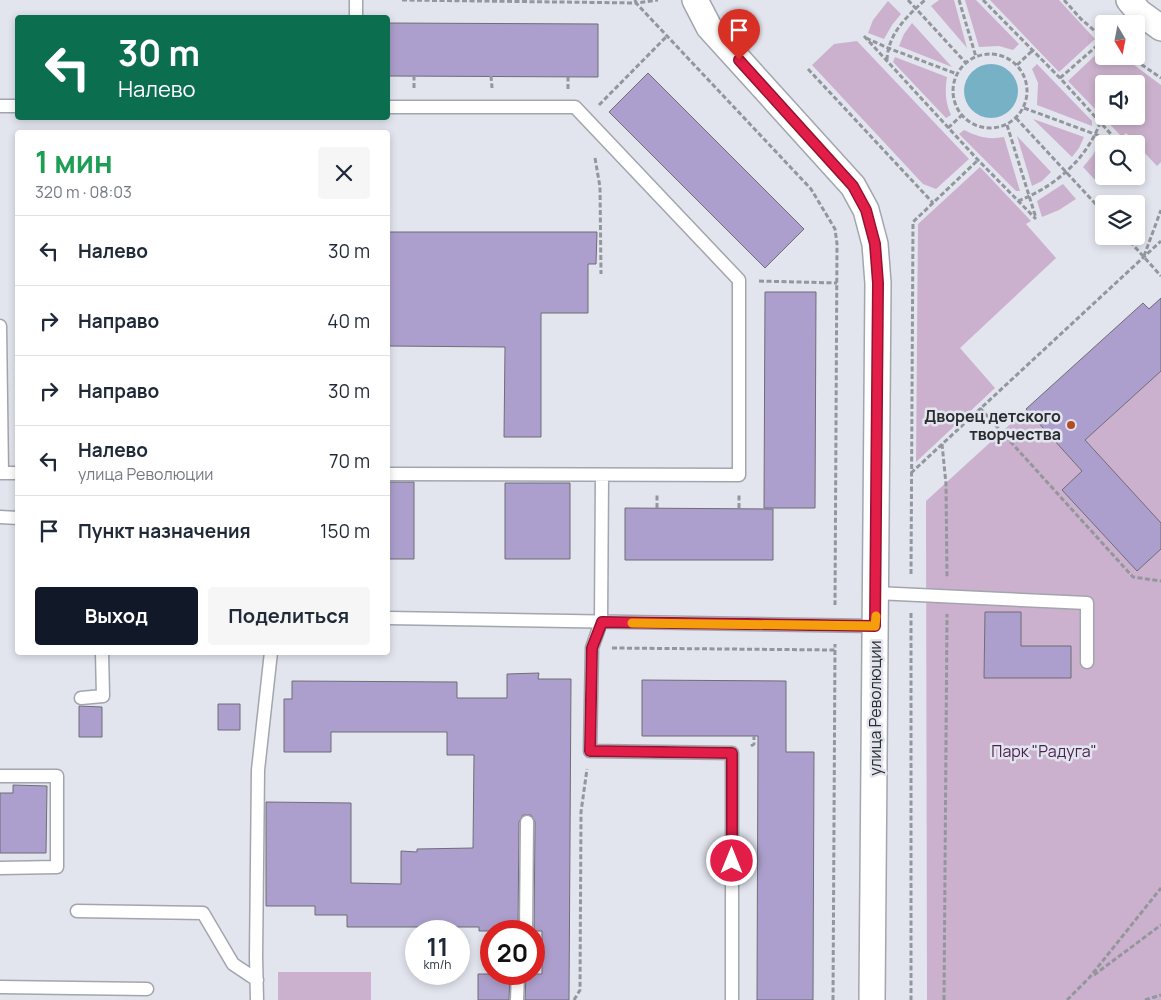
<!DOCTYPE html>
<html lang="ru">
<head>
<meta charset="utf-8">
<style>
  body { margin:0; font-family:Manrope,sans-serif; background:#f6f6f7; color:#1f2937; height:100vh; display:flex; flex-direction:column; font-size:19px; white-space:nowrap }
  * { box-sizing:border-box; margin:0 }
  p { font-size:16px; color:#747a83 }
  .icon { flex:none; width:28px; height:28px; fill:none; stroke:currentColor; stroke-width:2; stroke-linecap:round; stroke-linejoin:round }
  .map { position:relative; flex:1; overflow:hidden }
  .details { position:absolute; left:15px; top:130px; width:375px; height:525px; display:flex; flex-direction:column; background:#fff; border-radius:5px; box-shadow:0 2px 8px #0003 }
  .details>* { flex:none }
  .guide { position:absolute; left:15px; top:15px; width:375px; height:105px; border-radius:5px; box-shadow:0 2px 8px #0003; background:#0b6e4f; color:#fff; overflow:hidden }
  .needle { width:32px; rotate:170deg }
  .buttons { position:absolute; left:1095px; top:15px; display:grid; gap:10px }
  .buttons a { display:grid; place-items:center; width:50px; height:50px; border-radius:5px; background:#fff; box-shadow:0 2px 8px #0003; font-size:25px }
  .speed { position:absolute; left:405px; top:920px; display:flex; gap:10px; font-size:25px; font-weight:700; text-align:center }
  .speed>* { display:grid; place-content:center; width:65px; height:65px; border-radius:50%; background:#fff; box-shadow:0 2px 8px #0003; line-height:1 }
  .speed small { font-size:12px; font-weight:400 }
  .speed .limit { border:8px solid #d22; background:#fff; color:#111 }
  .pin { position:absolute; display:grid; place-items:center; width:42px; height:42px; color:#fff; margin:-51px -21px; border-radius:50% 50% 50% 0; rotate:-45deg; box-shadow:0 0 5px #0007 }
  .pin .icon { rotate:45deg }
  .me { position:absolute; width:55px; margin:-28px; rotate:0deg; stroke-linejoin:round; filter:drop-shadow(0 0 4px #0008) }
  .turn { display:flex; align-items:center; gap:18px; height:105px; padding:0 20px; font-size:22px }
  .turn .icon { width:65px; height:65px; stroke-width:2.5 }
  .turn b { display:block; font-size:35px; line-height:42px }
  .round { display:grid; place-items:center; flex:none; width:52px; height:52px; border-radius:5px; background:#f6f6f7 }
  .head { display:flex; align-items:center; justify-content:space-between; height:85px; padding:0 20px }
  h1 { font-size:30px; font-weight:700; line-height:38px; color:#1e9e55 }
  .button { display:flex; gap:10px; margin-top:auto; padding:10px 20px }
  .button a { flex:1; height:58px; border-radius:5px; background:#111827; color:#fff; font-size:20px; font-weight:700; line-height:58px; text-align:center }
  .button a+a { background:#f6f6f7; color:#1f2937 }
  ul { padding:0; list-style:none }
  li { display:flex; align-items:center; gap:15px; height:70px; padding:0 20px; border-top:1px solid #e0e1e3 }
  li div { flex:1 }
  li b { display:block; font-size:19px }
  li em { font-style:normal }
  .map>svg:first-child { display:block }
  .green { fill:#cbb1cd; fill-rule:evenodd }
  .water { fill:#77b1c6 }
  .building { fill:#ac9fcd; stroke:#6f6d75 }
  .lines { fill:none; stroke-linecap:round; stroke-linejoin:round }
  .service-casing { stroke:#a3a5ae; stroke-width:15 }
  .minor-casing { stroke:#a3a5ae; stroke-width:28 }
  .path { stroke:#94969d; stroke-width:3; stroke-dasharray:5 2.5; stroke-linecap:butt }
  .service { stroke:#fff; stroke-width:12 }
  .minor { stroke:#fff; stroke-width:25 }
  .route-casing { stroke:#92132f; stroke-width:12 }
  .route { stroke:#e11d48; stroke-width:9 }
  .slow { stroke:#f59e0b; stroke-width:9 }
  .poi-dot { fill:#b34b27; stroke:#e2e5ee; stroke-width:2 }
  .labels { text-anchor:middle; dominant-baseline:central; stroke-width:5; stroke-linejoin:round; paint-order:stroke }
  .poi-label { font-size:16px; font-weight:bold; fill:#2b2c30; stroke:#e2e5ee; text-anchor:end }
  .street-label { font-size:16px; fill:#2b2c30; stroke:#e2e5ee }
  .park-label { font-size:16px; fill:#4b1f50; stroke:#e2e5ee }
</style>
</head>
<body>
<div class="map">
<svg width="1161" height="1000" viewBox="0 0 1161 1000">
  <rect width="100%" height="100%" fill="#e2e5ee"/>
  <path class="green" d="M939 0H954L967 48 931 6Z
    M965 0H976L1019 44 1013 50 999 46 979 47Z
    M990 0H1059L1095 39 1059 72Z
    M888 1 901 14 892 25 884 39 868 33 873 20Z
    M912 23 952 67 899 46 904 34Z
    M857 41 969 159 936 189 923 184 812 65 834 44Z
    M1103 48 1104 56H1122L1161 85V162L1157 166 1126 133 1122 137 1068 81ZM1104 84H1136V116H1104Z
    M895 57 947 77C945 91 945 101 951 115L946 118 893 62Z
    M1037 64 1092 121V126L1037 105 1038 83 1032 69Z
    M1033 119 1084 137 1079 148 1072 157Z
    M964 130C978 137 989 140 1004 137L1020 191H1016L959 134Z
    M1017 136 1051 172 1042 181 1032 186Z
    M1099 142 1104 144V171L1096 181 1083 167 1093 155Z
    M980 167 1031 221 1026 224 1056 258 960 348 995 388 916 462 918 224Z
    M1063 184 1076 199 1059 210 1042 217 1037 201Z
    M1161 298V1000H927L926 501 1143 303 1149 308Z
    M278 972H371V1000H278Z"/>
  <path class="water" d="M964 91a27 27 0 1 1 54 0a27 27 0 1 1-54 0Z"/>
  <path class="building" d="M388 23 598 24V77L388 76Z
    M648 73 804 229 765 268 609 112Z
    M388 232H597L596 264H588V313H541V437H504L505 347 388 346Z
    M765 292H816L815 508H764Z
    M1161 298V371L1085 440 1161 523V549L1137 571 1062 490 1082 471 1026 409 1143 303 1149 309Z
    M388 482H414V559H388Z
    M505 483H570V559H505Z
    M625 508 773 509V560H625Z
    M985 612H1021V646H1071V678H984Z
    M539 673 538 679H571L569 1000H525L526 974H542V931H534L535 822 531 815H523L519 822 518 931H479V927H347V915H315V906H266V802L351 803V883L401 884V851L417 852V849L473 848 474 755H447V732H331V752H284V699H292V681L457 682V698H507V674Z
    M642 680 786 681V752H814L813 1000H757L758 736H642Z
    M218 704H240V730H218Z
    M79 706 102 707V737H79Z
    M13 785 47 786 46 853H0V793H13Z
    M478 974H510L509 1000H478Z"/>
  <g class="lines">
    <defs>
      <path id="service" d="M356 0V18
        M0 106H18
        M388 107H575L739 280V475L388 474
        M0 326 2 473
        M0 473H18
        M602 475 601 622 592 648 590 751 732 753V1000
        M0 517 18 518
        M876 593 1087 603V662
        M388 618 875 626
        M81 698 103 696 102 652
        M0 776H57V867L0 868
        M77 911 203 913 233 964 257 980
        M526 931 527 822
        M0 987 147 989
        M257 1000 256 957 258 770 271 652
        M517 1000 518 974"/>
      <path id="minor" d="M695 0 709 27 853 186 866 210 875 244 878 283 872 1000
        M1129 0 1139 12 1161 28"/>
    </defs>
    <use href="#service" class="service-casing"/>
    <use href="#minor" class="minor-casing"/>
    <path class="path" d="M402 0 636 3 811 189 835 229 837 244 835 605
      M635 0 636 3 658 0
      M908 0 966 63
      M959 0 976 57
      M983 0 1060 78 1119 143
      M1064 0 1081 19 1104 39
      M864 36 978 160 1036 219
      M866 38 888 48 957 74
      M953 91a37 37 0 1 1 74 0a37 37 0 1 1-74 0Z
      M1129 56 1161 78
      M887 60C888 34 906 17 925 0
      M1017 65 1032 51
      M808 69 933 203
      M491 76 492 88
      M1060 78 1099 44 1104 42
      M414 88V76
      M568 89V77
      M599 105 667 36
      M1024 108 1119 143
      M1016 118 1104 213
      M1007 125 1036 218
      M948 128 962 115
      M595 158 600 187 601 274
      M1018 201C1054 187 1086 160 1100 123
      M1125 236 1161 276
      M1144 256 1161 210
      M759 281 837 283
      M980 408 1133 577 1161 581
      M942 444 946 484 947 578
      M911 473 1161 241
      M657 508V493
      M739 508V493
      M911 574 913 222 978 160
      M911 613V1000
      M612 648 835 650
      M751 746 754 744V736
      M1094 975 1161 925
      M574 1000 580 990 581 812 587 769
      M833 1000 835 644
      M944 1000 947 614
      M1067 1000 1089 978 1161 888
      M1145 1000 1161 995"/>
    <use href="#service" class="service"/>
    <use href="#minor" class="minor"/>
  </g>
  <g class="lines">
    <defs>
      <path id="route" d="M732 861V753L590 751 592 648 602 622 875 626 878 283 875 244 866 210 853 186 739 60"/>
    </defs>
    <use href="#route" class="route-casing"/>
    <use href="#route" class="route"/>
    <path class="slow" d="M632 623 875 626 876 616"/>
  </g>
  <circle class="poi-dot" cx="1071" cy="425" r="5"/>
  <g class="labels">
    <g class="poi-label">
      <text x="1061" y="416">Дворец детского<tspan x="1061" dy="18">творчества</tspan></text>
    </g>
    <g class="street-label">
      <text transform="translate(875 708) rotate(-90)">улица Революции</text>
    </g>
    <g class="park-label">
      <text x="1044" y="751">Парк "Радуга"</text>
    </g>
  </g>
</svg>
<div class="buttons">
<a><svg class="needle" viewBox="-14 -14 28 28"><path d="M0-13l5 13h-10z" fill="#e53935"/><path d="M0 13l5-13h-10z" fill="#747a83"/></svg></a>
<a><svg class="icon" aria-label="sound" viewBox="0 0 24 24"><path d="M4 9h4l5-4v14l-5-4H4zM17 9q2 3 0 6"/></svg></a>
<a><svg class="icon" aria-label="search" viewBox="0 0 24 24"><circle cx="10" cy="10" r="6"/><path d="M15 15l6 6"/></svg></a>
<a><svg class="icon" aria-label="layers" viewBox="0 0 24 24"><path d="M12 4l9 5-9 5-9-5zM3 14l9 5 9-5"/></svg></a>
</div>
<div class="speed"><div>11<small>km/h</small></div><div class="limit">20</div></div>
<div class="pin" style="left:739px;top:60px;background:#d93025"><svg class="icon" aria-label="arrive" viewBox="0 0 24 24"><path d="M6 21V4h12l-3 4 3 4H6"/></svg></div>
<svg class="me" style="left:732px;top:861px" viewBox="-20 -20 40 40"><circle r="17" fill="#e11d48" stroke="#fff" stroke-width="3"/><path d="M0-11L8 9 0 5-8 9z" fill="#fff"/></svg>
<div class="guide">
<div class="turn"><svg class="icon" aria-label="left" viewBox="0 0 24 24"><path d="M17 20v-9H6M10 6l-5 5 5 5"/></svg><div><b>30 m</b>Налево</div></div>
</div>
<section class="details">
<div class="head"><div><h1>1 мин</h1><p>320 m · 08:03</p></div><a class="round"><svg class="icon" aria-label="close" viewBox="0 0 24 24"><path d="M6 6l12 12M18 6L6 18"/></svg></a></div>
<ul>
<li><svg class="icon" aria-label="left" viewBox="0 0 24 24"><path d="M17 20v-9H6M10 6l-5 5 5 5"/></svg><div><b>Налево</b></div><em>30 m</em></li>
<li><svg class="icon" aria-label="right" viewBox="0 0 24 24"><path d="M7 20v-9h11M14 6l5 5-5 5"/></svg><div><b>Направо</b></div><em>40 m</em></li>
<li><svg class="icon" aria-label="right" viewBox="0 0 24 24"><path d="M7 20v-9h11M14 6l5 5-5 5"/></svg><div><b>Направо</b></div><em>30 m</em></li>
<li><svg class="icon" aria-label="left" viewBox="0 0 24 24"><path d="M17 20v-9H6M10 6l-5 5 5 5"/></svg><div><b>Налево</b><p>улица Революции</p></div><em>70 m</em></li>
<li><svg class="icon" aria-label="arrive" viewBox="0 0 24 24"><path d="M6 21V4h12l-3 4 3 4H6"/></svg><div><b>Пункт назначения</b></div><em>150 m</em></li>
</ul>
<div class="button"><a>Выход</a><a>Поделиться</a></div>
</section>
</div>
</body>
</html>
